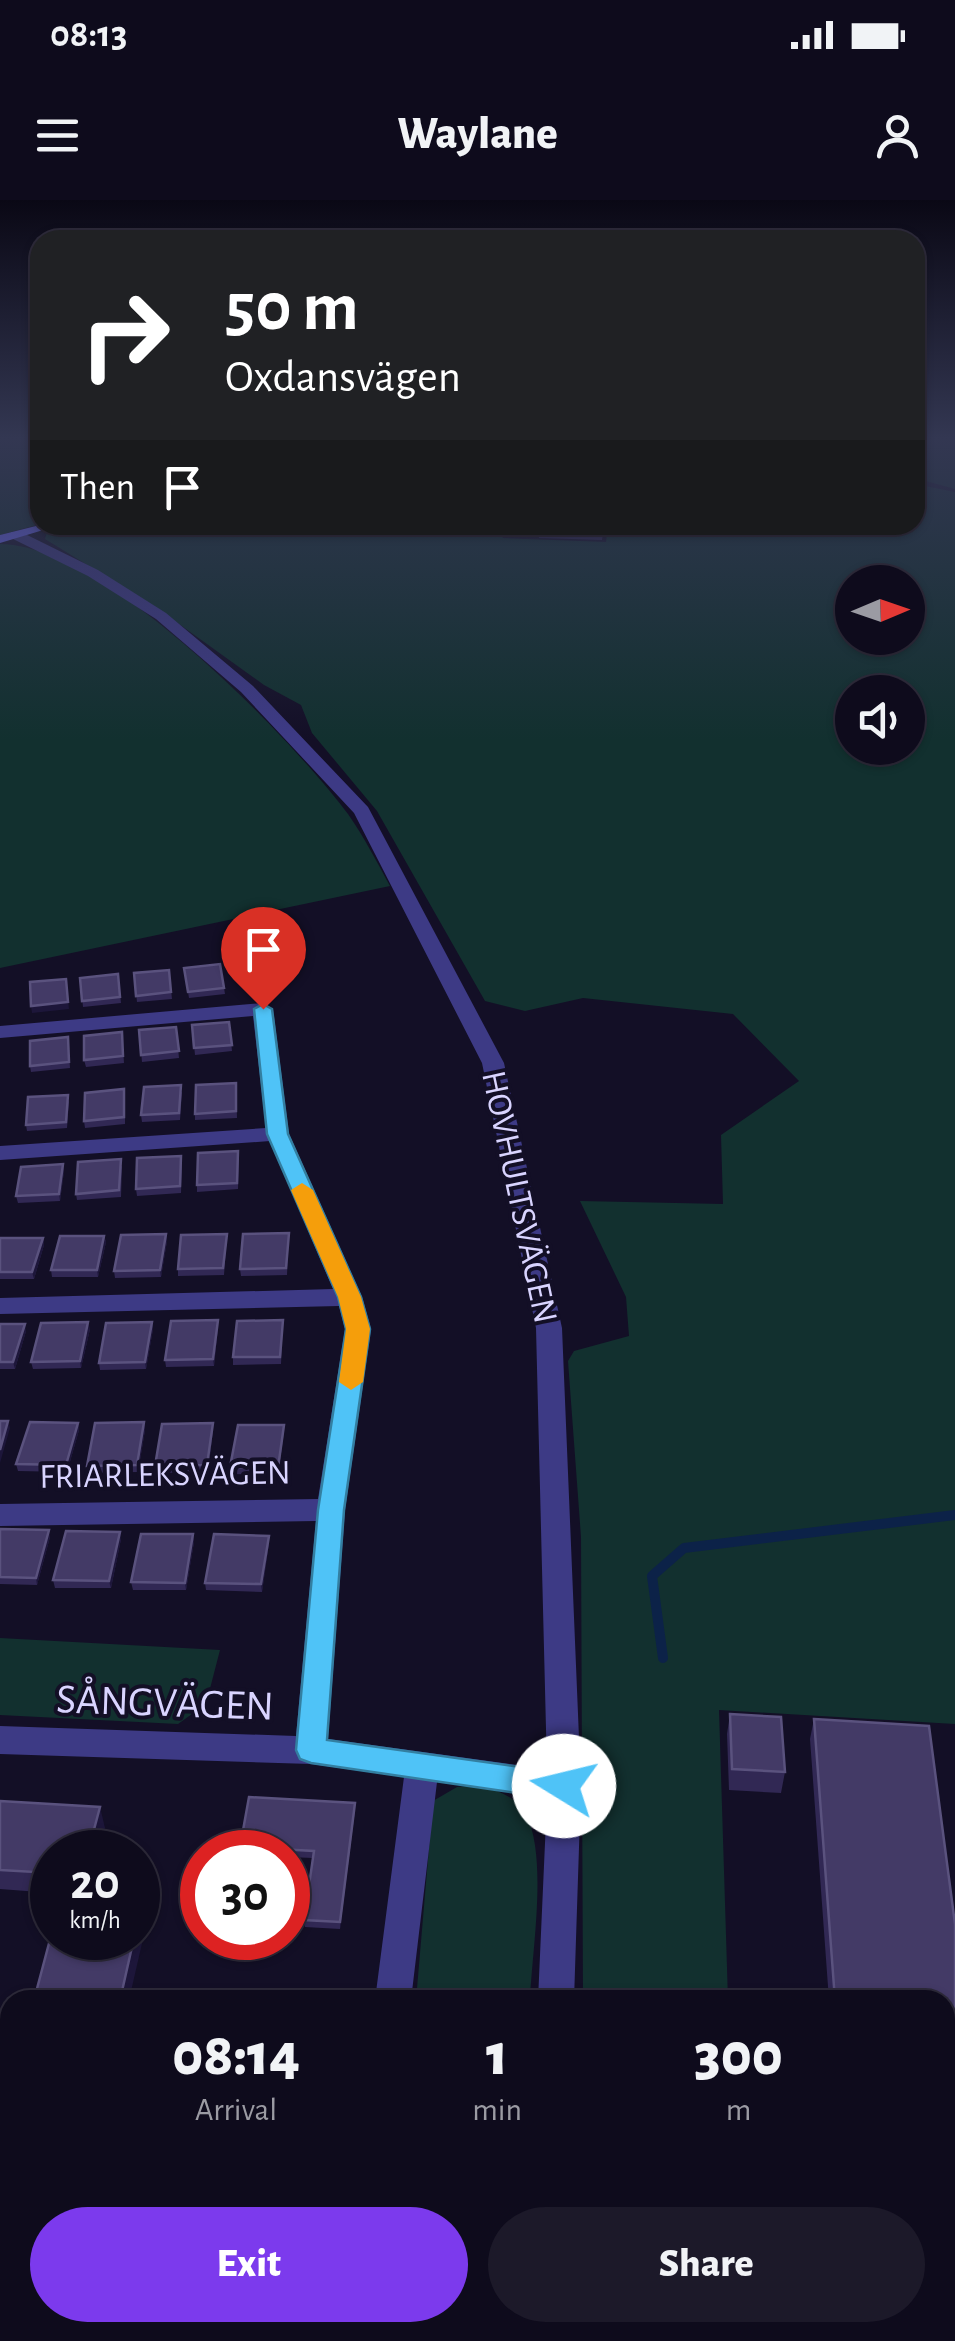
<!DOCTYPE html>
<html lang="en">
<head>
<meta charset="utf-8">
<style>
  body { margin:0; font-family:"Alegreya Sans",sans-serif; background:#1c1929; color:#f1f3f6; height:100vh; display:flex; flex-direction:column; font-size:38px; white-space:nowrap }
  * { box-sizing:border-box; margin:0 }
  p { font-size:32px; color:#9b9ba3 }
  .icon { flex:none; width:55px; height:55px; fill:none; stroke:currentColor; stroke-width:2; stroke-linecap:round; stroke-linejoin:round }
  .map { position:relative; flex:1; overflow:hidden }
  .details { position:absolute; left:0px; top:1790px; width:955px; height:352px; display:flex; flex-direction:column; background:#0e0b1c; border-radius:30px 30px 0 0; box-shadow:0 2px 8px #0004,0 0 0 2px #2e2b3b }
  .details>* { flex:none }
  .guide { position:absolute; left:30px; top:30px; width:895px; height:305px; border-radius:30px; box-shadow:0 2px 8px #0004,0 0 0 2px #2e2b3b; background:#202124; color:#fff; overflow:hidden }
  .needle { width:65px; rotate:88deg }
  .fabs { position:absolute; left:835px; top:365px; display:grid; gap:20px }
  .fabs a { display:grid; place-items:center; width:90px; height:90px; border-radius:50%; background:#0e0b1c; box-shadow:0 2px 8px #0004,0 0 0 2px #2e2b3b; font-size:50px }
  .speed { position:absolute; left:30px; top:1630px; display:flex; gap:20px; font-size:50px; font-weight:700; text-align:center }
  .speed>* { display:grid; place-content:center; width:130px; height:130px; border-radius:50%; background:#0e0b1c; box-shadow:0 2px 8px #0004,0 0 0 2px #2e2b3b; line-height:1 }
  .speed small { font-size:25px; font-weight:400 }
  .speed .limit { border:15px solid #d22; background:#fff; color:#111 }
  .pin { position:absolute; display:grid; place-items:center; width:85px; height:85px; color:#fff; margin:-102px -42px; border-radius:50% 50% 50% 0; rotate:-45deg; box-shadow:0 0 10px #0007 }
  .pin .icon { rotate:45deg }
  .me { position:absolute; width:110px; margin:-55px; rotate:279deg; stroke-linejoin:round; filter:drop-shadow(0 0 8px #0008) }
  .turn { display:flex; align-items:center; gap:35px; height:210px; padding:0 30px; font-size:45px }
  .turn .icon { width:130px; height:130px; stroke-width:2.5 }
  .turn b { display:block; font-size:70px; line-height:85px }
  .then { display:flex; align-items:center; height:95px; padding:0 30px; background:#0003; gap:20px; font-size:38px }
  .eta { display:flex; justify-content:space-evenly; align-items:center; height:170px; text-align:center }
  .eta b { font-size:60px; font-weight:800; line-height:70px }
  .cta { display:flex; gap:20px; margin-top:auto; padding:20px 30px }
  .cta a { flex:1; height:115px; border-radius:60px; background:#7c3aed; color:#fff; font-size:40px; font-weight:800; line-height:115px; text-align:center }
  .cta a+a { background:#1c1929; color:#f1f3f6 }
  .status { display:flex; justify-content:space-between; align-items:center; height:70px; padding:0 50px; background:#0e0b1c; direction:ltr }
  .status svg { height:28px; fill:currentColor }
  header { display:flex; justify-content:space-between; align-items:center; height:130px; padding:0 30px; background:#0e0b1c; font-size:45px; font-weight:800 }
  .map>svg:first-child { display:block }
  .green { fill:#12302f; fill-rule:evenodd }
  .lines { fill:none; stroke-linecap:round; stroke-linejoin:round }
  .stream { stroke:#0c2248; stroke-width:10 }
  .street { fill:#3d3a85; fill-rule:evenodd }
  .secondary { fill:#6f6bff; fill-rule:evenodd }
  .wall { fill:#312854 }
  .shaded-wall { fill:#1d163a }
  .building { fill:#433a66; stroke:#5a527e; stroke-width:2.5 }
  .route { fill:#4fc3f7; stroke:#337fa1; stroke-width:2.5 }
  .slow { fill:#f59e0b }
  .labels { text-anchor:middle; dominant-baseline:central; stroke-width:8; stroke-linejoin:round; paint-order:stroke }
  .street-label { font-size:35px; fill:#d9d4ff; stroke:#130f26 }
  .near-street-label { font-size:42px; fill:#d9d4ff; stroke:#130f26 }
</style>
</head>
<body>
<div class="status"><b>08:13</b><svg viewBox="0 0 49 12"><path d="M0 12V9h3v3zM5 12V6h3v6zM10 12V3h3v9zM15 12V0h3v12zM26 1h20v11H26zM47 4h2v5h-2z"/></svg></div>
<header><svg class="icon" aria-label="menu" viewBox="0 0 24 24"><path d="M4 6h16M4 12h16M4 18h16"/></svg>Waylane<svg class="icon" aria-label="person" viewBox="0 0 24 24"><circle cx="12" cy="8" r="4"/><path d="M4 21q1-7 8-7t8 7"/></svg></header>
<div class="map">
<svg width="955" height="2141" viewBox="0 0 955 2141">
  <rect width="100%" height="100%" fill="#130f26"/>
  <path class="green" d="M0 240H40V324L0 335Z
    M915 240H955V289L915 278Z
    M915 284 955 292V1524L719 1510 728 1800H583L581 1337 568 1161 574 1151 629 1136 626 1097 580 1001 723 1004 721 935 799 881 733 814 583 798 525 811 485 801 377 611 312 533 301 505 264 485 154 406 45 339 47 332 67 325H505L499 329 503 338 606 342 608 326 583 325H915ZM852 382H908V438H852ZM852 492H908V548H852Z
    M0 344C103 344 288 534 348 614 364 637 377 662 390 686L0 768Z
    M0 1438 220 1450 206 1504 178 1524 0 1515Z
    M481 1585C498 1591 517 1597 526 1614 548 1658 532 1750 530 1800H416L433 1601 457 1587Z
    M378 2133V2132L513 2133V2141H377Z"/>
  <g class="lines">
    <path class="stream" d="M663 1458 652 1376 684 1348 955 1315"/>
    <path class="street" d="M11 332H21L98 370 166 413 253 486 368 607 504 863 562 1128 581 1586 574 1800H538L547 1598 437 1582 411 1800H375L404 1577 311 1564 0 1554V1526L296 1536 316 1321 0 1326V1304L318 1299 345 1129 339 1106 0 1114V1098L333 1089 270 941 0 960V946L266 928 253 816 0 838V826L263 803 273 809 289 934 362 1097 371 1129 345 1310 328 1539 547 1569 536 1128 482 863 354 613 241 492 156 419 88 376 11 338Z
      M0 2093 10 2094V2132H18L0 2135Z
      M219 2132H373L372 2141H223Z
      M522 2132H564V2141H522Z"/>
    <path class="secondary" d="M40 325H60L0 343V335Z"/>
  </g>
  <path class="wall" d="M540 325H604L602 340 539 338Z
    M220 764 225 794 189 798 184 768Z
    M169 770 172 799 137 802 134 773Z
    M118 774 121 803 83 807 80 778Z
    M229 822 232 851 195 855 192 825Z
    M176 827 179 858 142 862 139 830Z
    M122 832 124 863 86 867 84 860Z
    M68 837 70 868 31 872 30 866Z
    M236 883 237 918 195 920V914Z
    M182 892 180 920 142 922 141 915Z
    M125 896V924L85 928 84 921Z
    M69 901 67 928 27 931 26 925Z
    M239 958 238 989 197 992V985Z
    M182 963 181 993 137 996 136 989Z
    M63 964 64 971 60 1001 18 1003 16 996Z
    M122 966 121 997 77 1000 76 994Z
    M289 1033 287 1075 241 1076 240 1069Z
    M166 1034 167 1041 161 1077 115 1078 114 1071Z
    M227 1034 224 1075 178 1076V1069Z
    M104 1036 106 1042 98 1077H52L51 1070Z
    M0 1038H43L44 1045 34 1079H0Z
    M283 1120 281 1164 233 1165V1157Z
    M152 1122 153 1129 146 1169 100 1170 99 1163Z
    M0 1124 26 1131 15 1169H0Z
    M218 1127 214 1166 166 1167 165 1160Z
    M90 1129 81 1168 33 1169 31 1162Z
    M144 1222 145 1230 138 1272 88 1273 87 1266Z
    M78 1223 79 1230 67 1272 18 1271 16 1264Z
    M213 1230 208 1272 157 1273 155 1266Z
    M284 1232 278 1275 231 1274 230 1267Z
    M0 1329 50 1337 37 1385 0 1384Z
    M193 1334 194 1342 186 1390H133L131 1382Z
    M269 1336V1343L262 1392 206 1390 205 1383Z
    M121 1339 111 1388H55L53 1380Z
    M730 1514 785 1572 781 1593 729 1590 727 1534Z
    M814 1519 955 1724V1838L945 1837V1800H829L810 1539Z
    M0 1601 105 1628 52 1652V1693L0 1689Z
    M355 1610 340 1729 305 1727 304 1720 313 1658 288 1657V1652H241L240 1647Z
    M10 1889V1950H5L0 1934V1926Z
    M945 2013 954 2095 947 2112H945Z"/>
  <path class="shaded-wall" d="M66 779 69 809 32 813 31 806Z
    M63 964 64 971 60 1001 59 994Z
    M166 1034 167 1041 161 1077 160 1070Z
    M104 1036 106 1042 98 1077 97 1070Z
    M43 1038 44 1045 34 1079 32 1072Z
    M218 1120V1127L214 1166 213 1159Z
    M88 1122 90 1129 81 1168 80 1161Z
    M152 1122 153 1129 146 1169 145 1162Z
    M25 1124 26 1131 15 1169 13 1162Z
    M8 1221 10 1228 0 1263V1250Z
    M144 1222 145 1230 138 1272 137 1265Z
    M78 1223 79 1230 67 1272 66 1265Z
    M213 1223V1230L208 1272 207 1265Z
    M284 1225V1232L278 1275V1268Z
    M49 1330 50 1337 37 1385 36 1378Z
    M120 1332 121 1339 111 1388 109 1381Z
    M193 1334 194 1342 186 1390 185 1383Z
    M269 1336V1343L262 1392 261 1384Z
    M355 1603V1610L340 1729V1722Z
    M100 1607 105 1628 98 1652H88Z
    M138 1719 143 1739 129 1800H120L134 1738H138Z"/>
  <path class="building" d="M540 325H603L602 331 539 328Z
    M220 764 224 788 188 792 184 768Z
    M169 770 171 792 136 796 134 773Z
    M118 774 120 797 82 801 80 778Z
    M66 779 68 802 31 806 30 782Z
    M229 822 232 845 194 848 192 825Z
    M176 827 179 851 141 855 139 830Z
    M122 832 123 856 84 860V836Z
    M68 837 69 862 30 866V841Z
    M236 883V911L195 914 196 885Z
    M181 885 179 913 141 915 144 887Z
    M124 889V917L84 921 85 893Z
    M68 895 66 922 26 925 28 897Z
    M238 951 237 983 197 985 198 953Z
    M181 956 180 986 136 989 137 958Z
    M121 959 119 990 76 994 78 962Z
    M63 964 59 994 16 996 21 967Z
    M289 1033 286 1068 240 1069 243 1034Z
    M166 1034 160 1070 114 1071 121 1035Z
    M227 1034 223 1068 178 1069 181 1035Z
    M60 1036H104L97 1070H51Z
    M0 1038H43L32 1072H0Z
    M218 1120 213 1159 165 1160 171 1121Z
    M283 1120 280 1157H233L237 1121Z
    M88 1122 80 1161 31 1162 41 1123Z
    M152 1122 145 1162 99 1163 106 1123Z
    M0 1124H25L13 1162H0Z
    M0 1221H8L0 1250Z
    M30 1222 78 1223 66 1265 16 1264Z
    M144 1222 137 1265 87 1266 95 1223Z
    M213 1223 207 1265 155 1266 162 1224Z
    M238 1225H284L278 1268 230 1267Z
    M0 1329 49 1330 36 1378 0 1377Z
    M66 1331 120 1332 109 1381 53 1380Z
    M141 1334H193L185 1383 131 1382Z
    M214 1334 269 1336 261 1384 205 1383Z
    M730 1514 781 1517 785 1572 732 1569Z
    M814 1519 929 1526 955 1724V1818L945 1817V1800H835Z
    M249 1597 355 1603 340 1722 304 1720 314 1651 240 1647Z
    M0 1601 100 1607 88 1652H52V1673L0 1670Z
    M52 1732V1738H134L120 1800H34Z
    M10 1889V1932L0 1931V1926Z
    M945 2013 954 2095 945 2094Z"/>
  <linearGradient id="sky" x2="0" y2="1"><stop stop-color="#0a0815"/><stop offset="0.44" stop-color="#333752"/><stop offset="1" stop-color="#333752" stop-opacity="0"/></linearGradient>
  <rect width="955" height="540" fill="url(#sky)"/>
  <path class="route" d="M263 804 272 809 288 934 361 1097 370 1129 344 1310 327 1540 564 1573 574 1577 579 1586 574 1596 564 1600 311 1563 300 1559 296 1550 318 1310 346 1129 338 1097 267 934 254 809Z"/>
  <path class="slow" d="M302 983 313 990 361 1097 370 1129 363 1182 351 1190 339 1182 346 1129 338 1097 291 990Z"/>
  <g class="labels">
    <g class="street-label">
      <text transform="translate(519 997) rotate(78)">HOVHULTSVÄGEN</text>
      <text transform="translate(165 1275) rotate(-1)">FRIARLEKSVÄGEN</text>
    </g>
    <g class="near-street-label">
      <text transform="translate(165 1503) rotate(2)">SÅNGVÄGEN</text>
    </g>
  </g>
</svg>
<div class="fabs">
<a><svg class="needle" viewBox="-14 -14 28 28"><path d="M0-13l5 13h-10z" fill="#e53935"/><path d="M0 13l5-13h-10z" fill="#9b9ba3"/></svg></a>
<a><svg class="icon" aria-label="sound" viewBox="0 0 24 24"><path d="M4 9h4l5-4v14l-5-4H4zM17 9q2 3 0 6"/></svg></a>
</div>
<div class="speed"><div>20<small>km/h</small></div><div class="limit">30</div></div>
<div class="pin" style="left:263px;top:809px;background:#d93025"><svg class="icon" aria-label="arrive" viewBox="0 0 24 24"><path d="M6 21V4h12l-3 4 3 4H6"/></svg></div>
<svg class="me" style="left:564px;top:1586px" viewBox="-20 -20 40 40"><circle r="19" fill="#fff"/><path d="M0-13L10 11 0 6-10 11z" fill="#4fc3f7"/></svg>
<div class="guide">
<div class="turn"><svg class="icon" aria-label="right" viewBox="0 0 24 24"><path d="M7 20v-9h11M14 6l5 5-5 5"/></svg><div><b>50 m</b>Oxdansvägen</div></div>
<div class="then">Then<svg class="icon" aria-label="arrive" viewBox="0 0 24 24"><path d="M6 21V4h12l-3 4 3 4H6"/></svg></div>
</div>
<section class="details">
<div class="eta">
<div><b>08:14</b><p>Arrival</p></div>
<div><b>1</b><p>min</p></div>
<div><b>300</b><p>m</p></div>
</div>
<div class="cta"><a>Exit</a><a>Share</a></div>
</section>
</div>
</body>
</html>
